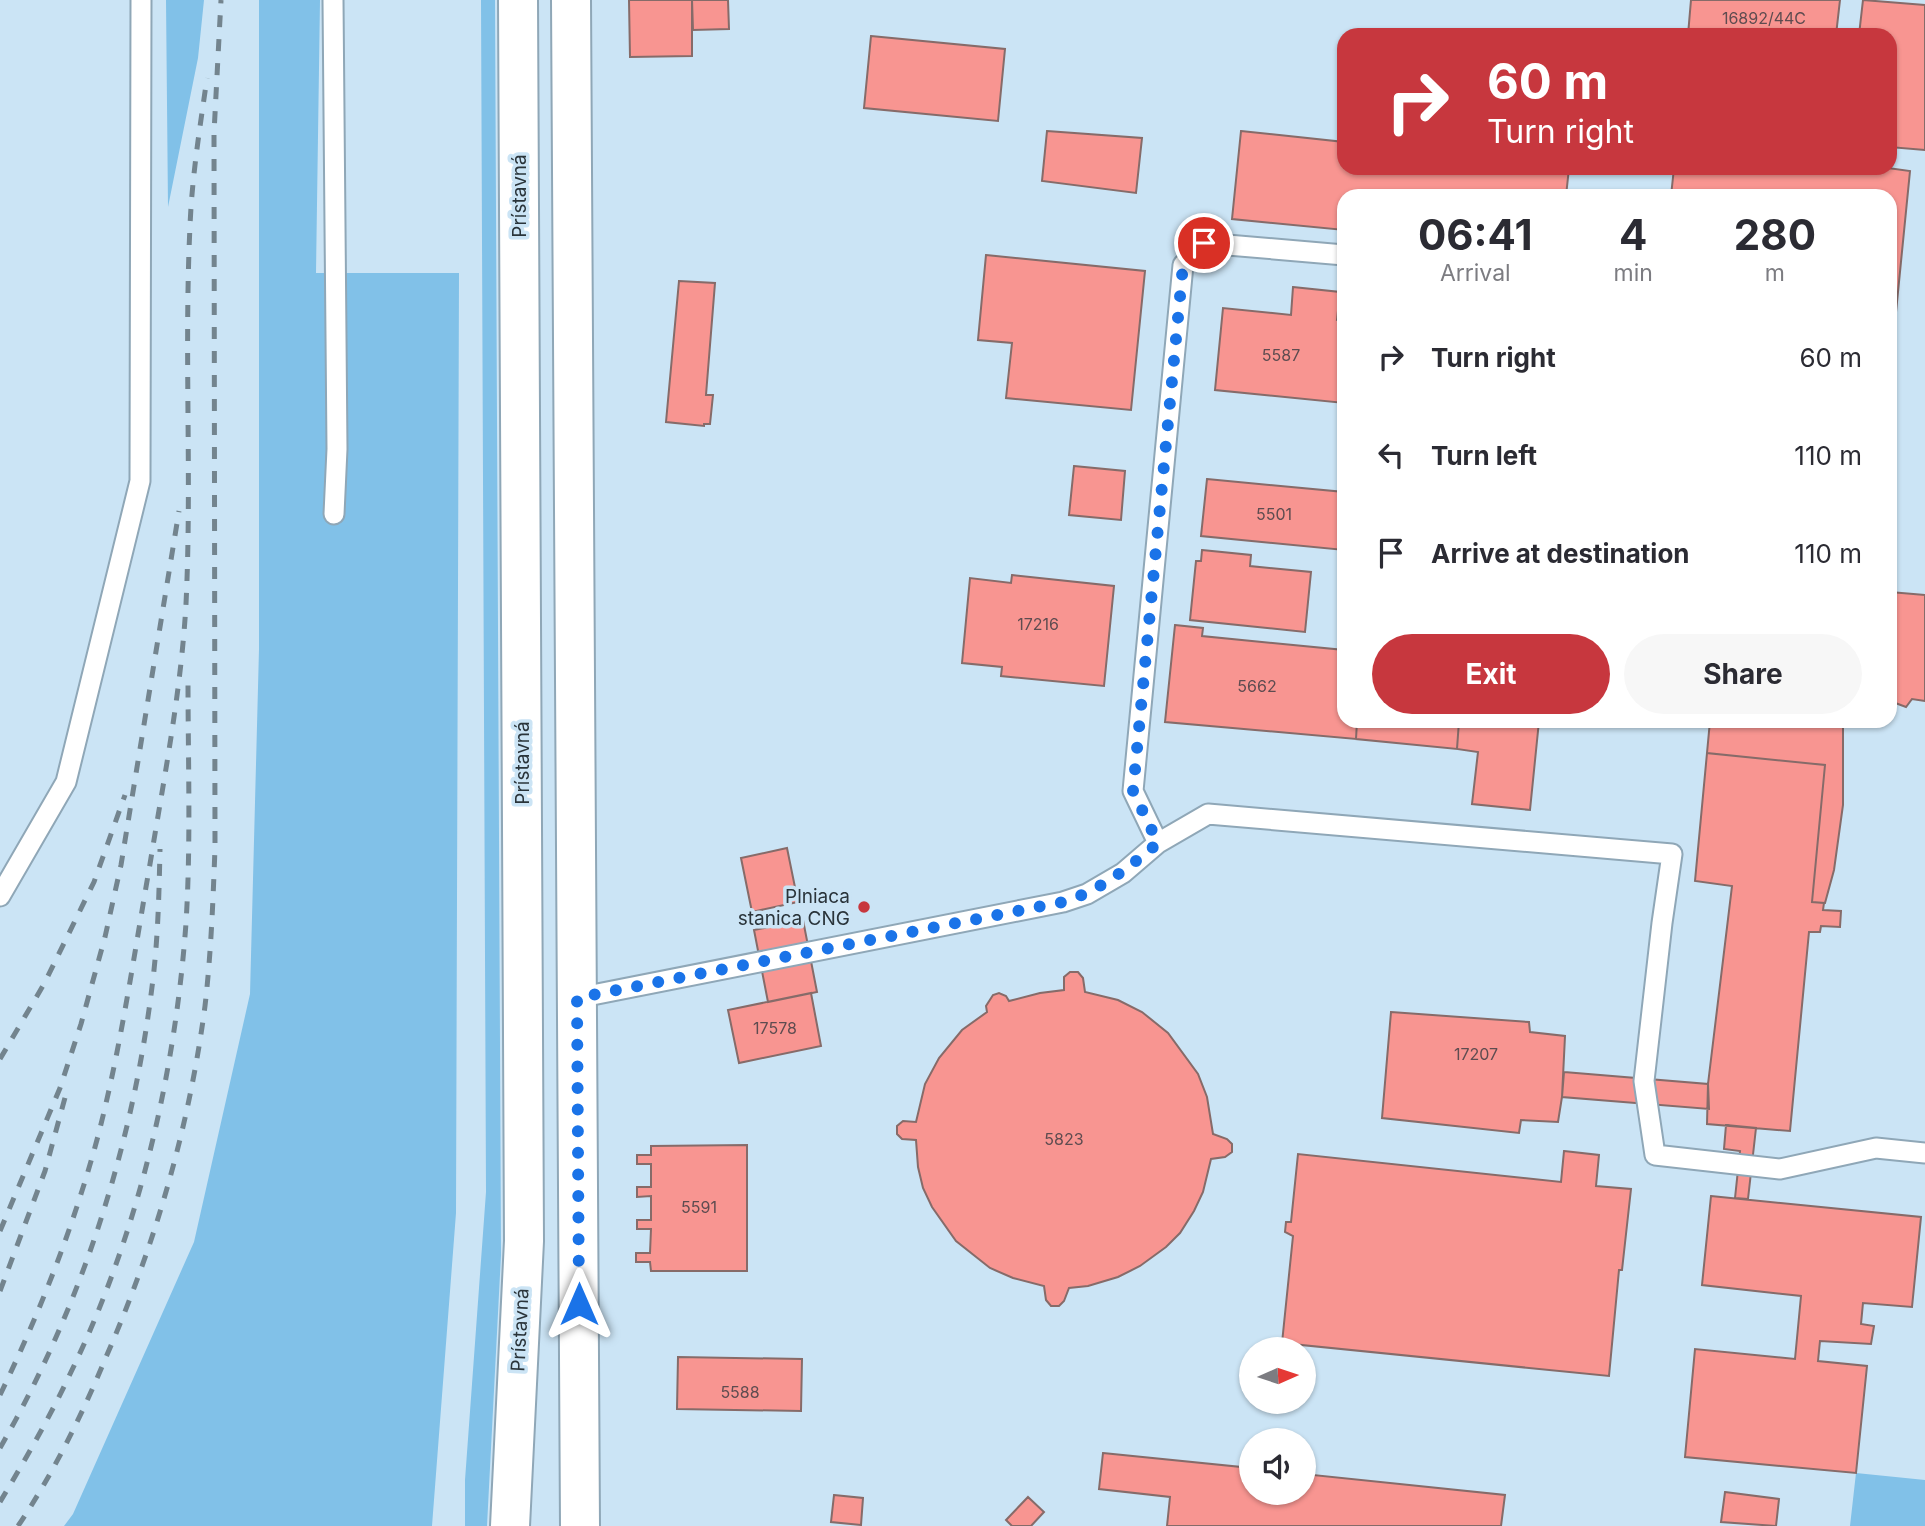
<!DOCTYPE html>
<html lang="en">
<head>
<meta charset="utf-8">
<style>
  body { margin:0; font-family:Inter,sans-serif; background:#f7f7f7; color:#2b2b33; height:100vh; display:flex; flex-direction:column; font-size:26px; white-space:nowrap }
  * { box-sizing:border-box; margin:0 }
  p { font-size:23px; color:#7c7c81 }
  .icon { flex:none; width:38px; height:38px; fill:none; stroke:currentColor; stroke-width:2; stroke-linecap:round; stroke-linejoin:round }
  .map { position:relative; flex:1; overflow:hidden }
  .panel { position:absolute; left:1337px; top:189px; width:560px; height:539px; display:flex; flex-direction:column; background:#fff; border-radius:21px; box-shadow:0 2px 5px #0004 }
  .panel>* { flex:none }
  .hud { position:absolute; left:1337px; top:28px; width:560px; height:147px; border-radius:21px; box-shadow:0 2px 5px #0004; background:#c7373e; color:#fff; overflow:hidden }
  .needle { width:46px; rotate:87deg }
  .fabs { position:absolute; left:1239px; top:1337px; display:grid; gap:14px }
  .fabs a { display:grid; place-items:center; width:77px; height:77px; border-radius:50%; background:#fff; box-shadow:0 2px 5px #0004; font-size:35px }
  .pin { position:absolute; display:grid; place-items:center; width:60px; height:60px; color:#fff; margin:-30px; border:4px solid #fff; border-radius:50%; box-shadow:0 2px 7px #0007 }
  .me { position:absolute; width:77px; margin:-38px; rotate:0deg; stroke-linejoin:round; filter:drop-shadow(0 0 5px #0008) }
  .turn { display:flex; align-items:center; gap:24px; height:147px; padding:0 35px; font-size:32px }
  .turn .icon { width:91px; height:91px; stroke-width:2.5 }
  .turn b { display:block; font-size:49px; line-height:60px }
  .eta { display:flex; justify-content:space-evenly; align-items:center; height:119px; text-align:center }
  .eta b { font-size:42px; font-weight:700; line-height:49px }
  .button { display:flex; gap:14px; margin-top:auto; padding:14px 35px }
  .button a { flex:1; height:80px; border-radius:42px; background:#c7373e; color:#fff; font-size:28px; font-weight:700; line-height:80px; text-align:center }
  .button a+a { background:#f7f7f7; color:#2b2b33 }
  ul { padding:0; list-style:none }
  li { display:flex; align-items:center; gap:21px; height:98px; padding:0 35px }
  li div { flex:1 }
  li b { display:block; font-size:26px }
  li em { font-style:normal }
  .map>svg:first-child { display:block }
  .green { fill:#81c1e8 }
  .building { fill:#f89591; stroke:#866b69; stroke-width:2 }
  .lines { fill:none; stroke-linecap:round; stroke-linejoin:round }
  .service-casing { stroke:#8fa7b7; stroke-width:23 }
  .secondary-casing { stroke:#8fa7b7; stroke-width:42 }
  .service { stroke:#fff; stroke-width:19 }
  .secondary { stroke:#fff; stroke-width:38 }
  .rail { stroke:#73848e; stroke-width:5; stroke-dasharray:12 12; stroke-linecap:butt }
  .route { stroke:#1a73e8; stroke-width:12; stroke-dasharray:0 21.6 }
  .poi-dot { fill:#c7373e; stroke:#cbe4f5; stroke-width:2.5 }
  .labels { text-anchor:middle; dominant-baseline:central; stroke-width:7; stroke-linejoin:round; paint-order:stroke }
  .number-label { font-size:16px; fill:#5e4c50 }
  .street-label { font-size:19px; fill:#2a343a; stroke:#cbe4f5 }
  .poi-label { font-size:19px; fill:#2a343a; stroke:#cbe4f5; text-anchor:end }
</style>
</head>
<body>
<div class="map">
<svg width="1925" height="1526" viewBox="0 0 1925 1526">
  <rect width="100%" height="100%" fill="#cbe4f5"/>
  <path class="green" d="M166 0H204L198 58 168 207Z
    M259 0H320L316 273H459L456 1213 432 1526H64L73 1514 194 1242 250 994 259 649Z
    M481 0H495L501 1255 487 1526H465V1480L486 1192Z
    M1856 1473 1925 1480V1526H1850Z"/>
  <path class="building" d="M629 0H692V56L630 57Z
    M692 0H728L729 29 693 30Z
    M1691 0H1840L1836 35H1688Z
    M1863 0 1925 5V150L1890 147V149V35H1859Z
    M871 36 1005 49 998 121 864 108Z
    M1047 131 1142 138 1136 193 1042 181Z
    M1241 131 1344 142V168H1569L1566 196H1344V230L1232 219Z
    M1674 168H1888L1910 171 1896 312H1890V196H1671Z
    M986 255 1145 271 1131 410 1006 398 1012 343 978 340Z
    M679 281 715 283 706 395H713L710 424H704V426L666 422Z
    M1293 287 1340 292 1337 320 1344 321V403L1215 390 1223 308 1291 315Z
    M1074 466 1125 471 1121 520 1069 515Z
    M1207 479 1344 492V550L1201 536Z
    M1202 550 1251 555 1250 566 1311 572 1305 632 1190 620 1196 561H1201Z
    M1012 575 1114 586 1104 686 1001 676 1002 667 962 663 970 578 1011 583Z
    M1890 592 1925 595V701L1912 699 1906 707 1890 701Z
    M1175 625 1203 628 1202 636 1344 650V721H1357L1356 739 1165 722Z
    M1357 721H1459L1457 749 1356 739Z
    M1459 721H1539L1530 810 1472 804 1478 752 1457 749Z
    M1710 721H1845L1843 726V805L1834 870 1825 903 1812 902 1825 765 1707 753Z
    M1707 753 1825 765 1812 902 1824 903 1823 910 1841 911 1840 927 1821 926 1820 932H1809L1790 1131 1707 1124 1708 1084 1732 886 1695 881Z
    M787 848 798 902 752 912 741 858Z
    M803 920 817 992 768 1002 754 930Z
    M1070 972H1078L1083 978 1085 992 1118 1000 1142 1012 1168 1033 1198 1074 1207 1097 1213 1134 1227 1139 1232 1144V1152L1225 1157 1211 1159 1203 1192 1194 1211 1180 1233 1166 1247 1140 1266 1118 1277 1088 1286 1069 1288 1064 1301 1059 1306H1051L1046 1300 1044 1286 1013 1278 990 1268 956 1241 932 1207 923 1188 918 1167 916 1140 902 1139 897 1134V1126L903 1121 916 1122 925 1084 939 1058 962 1030 987 1012 986 1006 993 995 999 993 1006 996 1009 1001 1040 993 1064 990V977Z
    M811 993 821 1046 739 1063 728 1010Z
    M1391 1012 1529 1022 1530 1032 1565 1036 1562 1097 1558 1122 1521 1120 1519 1133 1382 1118Z
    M1564 1072 1708 1084 1709 1109 1562 1097Z
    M1726 1125 1756 1128 1748 1199 1735 1198 1740 1151 1724 1149Z
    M747 1145V1271H651L650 1262H636V1253H650L651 1229H637V1220H651V1196L637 1197V1187H651V1164H637V1155H651V1146Z
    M1564 1151 1599 1155 1596 1186 1631 1189 1622 1270H1619L1609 1376 1282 1343 1293 1236 1285 1232 1286 1222H1291L1298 1154 1561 1182Z
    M1711 1196 1921 1217 1912 1307 1863 1303 1861 1324 1874 1326 1871 1344 1820 1341 1818 1361 1867 1366 1856 1473 1685 1457 1695 1349 1795 1359 1801 1296 1702 1285Z
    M678 1357 802 1359 801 1411 677 1409Z
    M1103 1453 1251 1468V1493H1304V1474L1505 1495 1501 1526H1167L1170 1497 1099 1489Z
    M1725 1492 1779 1499 1776 1526 1721 1522Z
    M834 1495 863 1498 861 1525 831 1522Z
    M1028 1497 1044 1512 1031 1526H1012L1006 1520Z"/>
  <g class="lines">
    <defs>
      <path id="service" d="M333 0 337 449 334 514
        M1158 843 1133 791 1183 265 1204 243 1344 255
        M0 896 66 782 140 481 141 0
        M577 998 1063 902 1087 894 1123 873 1158 843 1208 814 1672 854 1662 923 1644 1081 1655 1155 1780 1169 1876 1148 1925 1153"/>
      <path id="secondary" d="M571 0 580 1526
        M510 1526 524 1241 518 0"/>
    </defs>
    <use href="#service" class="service-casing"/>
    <use href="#secondary" class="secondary-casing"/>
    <use href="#service" class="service"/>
    <use href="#secondary" class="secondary"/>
    <path class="rail" d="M0 1059 44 984 94 882 125 795
      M0 1231 60 1088 81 1024 105 937 121 865 179 511
      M0 1291 45 1171 66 1094
      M0 1395C40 1312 74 1226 98 1136 121 1047 134 955 150 864 164 778 181 692 186 604 192 478 184 352 190 226 192 176 200 127 207 78
      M0 1448C81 1307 132 1149 152 987 158 941 159 895 160 849
      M0 1502C25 1460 50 1417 71 1372 138 1234 175 1076 186 923 191 843 188 761 188 680
      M18 1526C53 1474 82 1415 106 1357 155 1245 189 1128 205 1006 211 954 213 901 215 848L214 133 221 0"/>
  </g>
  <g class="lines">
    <path class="route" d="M579 1304 577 998 1063 902C1101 890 1128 868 1158 843L1133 791 1183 265 1204 243"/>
  </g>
  <circle class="poi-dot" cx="864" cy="907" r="7"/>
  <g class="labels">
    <g class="number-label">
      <text x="1764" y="18">16892/44C</text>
      <text x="1281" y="355">5587</text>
      <text x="1274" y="514">5501</text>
      <text x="1038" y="624">17216</text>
      <text x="1257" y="686">5662</text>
      <text x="775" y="1028">17578</text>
      <text x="1476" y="1054">17207</text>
      <text x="1064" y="1139">5823</text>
      <text x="699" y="1207">5591</text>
      <text x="740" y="1392">5588</text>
    </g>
    <g class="street-label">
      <text transform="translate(519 196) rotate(-90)">Prístavná</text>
      <text transform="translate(522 763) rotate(-90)">Prístavná</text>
      <text transform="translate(520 1330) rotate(-87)">Prístavná</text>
    </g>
    <g class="poi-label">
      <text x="850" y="896">Plniaca<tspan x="850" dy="22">stanica CNG</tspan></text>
    </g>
  </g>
</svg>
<div class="fabs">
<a><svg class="needle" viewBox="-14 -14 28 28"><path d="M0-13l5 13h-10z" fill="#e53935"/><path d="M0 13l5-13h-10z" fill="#7c7c81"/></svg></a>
<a><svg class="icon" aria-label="sound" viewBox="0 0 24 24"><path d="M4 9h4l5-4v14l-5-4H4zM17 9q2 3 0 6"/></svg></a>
</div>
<div class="pin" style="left:1204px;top:243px;background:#d93025"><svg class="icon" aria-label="arrive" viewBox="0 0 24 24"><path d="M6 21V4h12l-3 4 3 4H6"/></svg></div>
<svg class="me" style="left:579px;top:1304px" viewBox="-20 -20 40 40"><path d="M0-17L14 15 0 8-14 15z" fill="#1a73e8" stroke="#fff" stroke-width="4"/></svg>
<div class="hud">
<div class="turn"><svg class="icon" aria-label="right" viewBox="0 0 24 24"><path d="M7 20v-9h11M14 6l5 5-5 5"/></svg><div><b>60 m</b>Turn right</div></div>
</div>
<section class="panel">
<div class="eta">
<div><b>06:41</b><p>Arrival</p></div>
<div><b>4</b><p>min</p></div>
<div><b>280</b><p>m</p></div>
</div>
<ul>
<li><svg class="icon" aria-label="right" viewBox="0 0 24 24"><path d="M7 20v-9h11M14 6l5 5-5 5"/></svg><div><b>Turn right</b></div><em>60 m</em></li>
<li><svg class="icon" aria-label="left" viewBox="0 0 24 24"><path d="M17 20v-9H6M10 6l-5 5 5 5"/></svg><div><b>Turn left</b></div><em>110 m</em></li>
<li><svg class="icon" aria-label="arrive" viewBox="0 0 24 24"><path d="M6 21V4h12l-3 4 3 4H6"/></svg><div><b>Arrive at destination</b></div><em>110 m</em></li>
</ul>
<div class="button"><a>Exit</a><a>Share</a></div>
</section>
</div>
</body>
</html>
